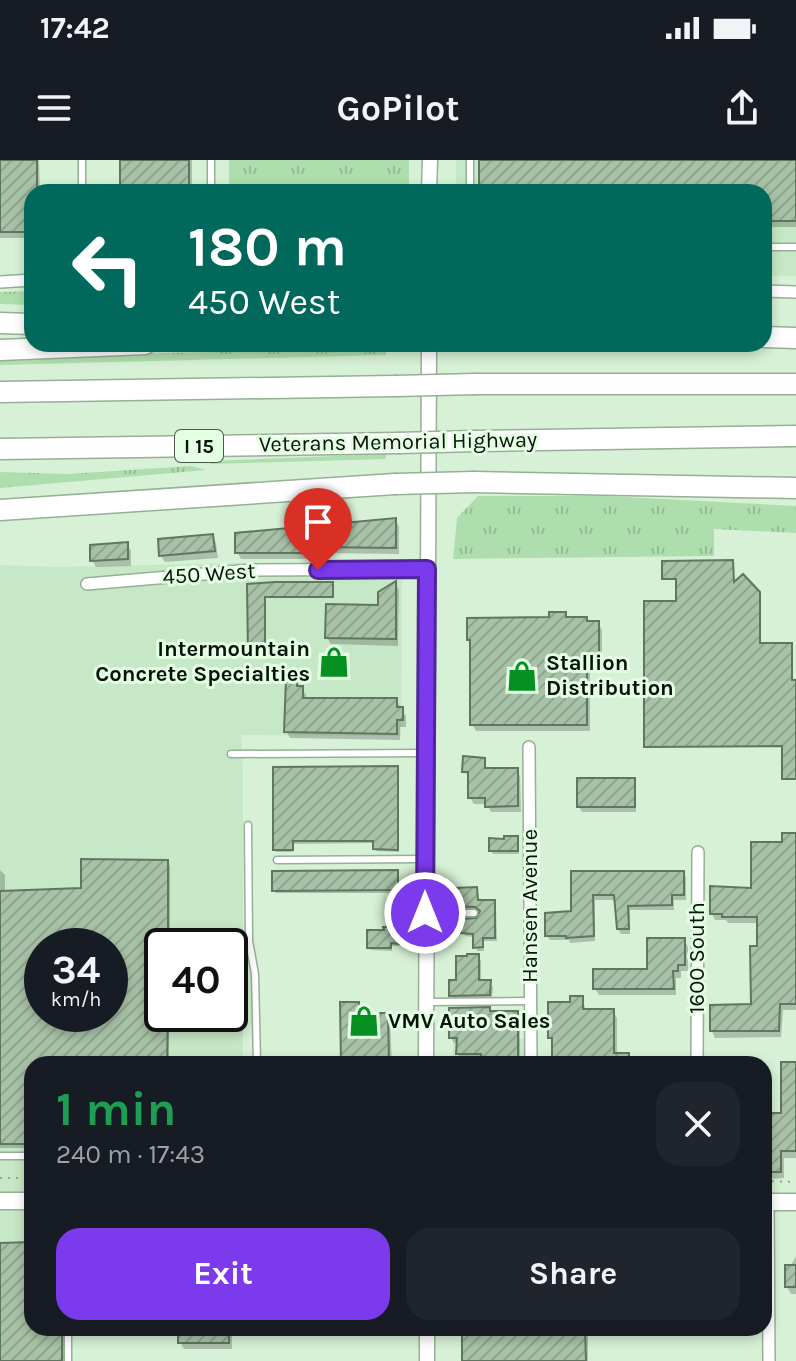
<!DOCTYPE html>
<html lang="en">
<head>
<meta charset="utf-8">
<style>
  body { margin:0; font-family:Karla,sans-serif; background:#20242c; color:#f1f3f6; height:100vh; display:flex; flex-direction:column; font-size:30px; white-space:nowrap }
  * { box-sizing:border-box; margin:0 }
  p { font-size:26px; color:#9ea1a6 }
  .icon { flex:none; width:44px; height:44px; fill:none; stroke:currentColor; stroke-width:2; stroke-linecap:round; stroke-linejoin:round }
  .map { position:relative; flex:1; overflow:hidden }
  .drawer { position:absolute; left:24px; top:896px; width:748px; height:280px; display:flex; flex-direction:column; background:#171b24; border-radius:24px; box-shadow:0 4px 12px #0003 }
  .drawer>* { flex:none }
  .banner { position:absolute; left:24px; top:24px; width:748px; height:168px; border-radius:24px; box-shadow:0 4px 12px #0003; background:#00695c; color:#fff; overflow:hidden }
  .speed { position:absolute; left:24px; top:768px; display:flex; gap:16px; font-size:40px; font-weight:700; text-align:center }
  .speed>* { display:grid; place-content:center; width:104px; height:104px; border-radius:50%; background:#171b24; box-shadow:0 4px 12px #0003; line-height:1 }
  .speed small { font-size:20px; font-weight:400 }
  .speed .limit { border:4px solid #111; border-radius:12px; background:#fff; color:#111 }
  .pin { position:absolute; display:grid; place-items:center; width:68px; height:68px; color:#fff; margin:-82px -34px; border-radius:50% 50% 50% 0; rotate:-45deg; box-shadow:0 0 8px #0007 }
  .pin .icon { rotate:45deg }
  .me { position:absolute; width:88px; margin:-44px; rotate:0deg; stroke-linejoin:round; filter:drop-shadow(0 0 6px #0008) }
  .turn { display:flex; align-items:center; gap:28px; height:168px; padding:0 32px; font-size:36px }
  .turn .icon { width:104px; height:104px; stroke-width:2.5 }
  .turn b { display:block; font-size:56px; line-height:68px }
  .round { display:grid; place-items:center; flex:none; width:84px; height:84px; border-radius:24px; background:#20242c }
  .summary { display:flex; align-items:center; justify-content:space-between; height:136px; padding:0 32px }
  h1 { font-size:48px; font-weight:700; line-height:60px; color:#1e9e55 }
  .cta { display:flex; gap:16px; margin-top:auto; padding:16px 32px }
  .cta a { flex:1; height:92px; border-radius:24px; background:#7c3aed; color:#fff; font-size:32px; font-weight:700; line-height:92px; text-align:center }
  .cta a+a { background:#20242c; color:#f1f3f6 }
  .status { display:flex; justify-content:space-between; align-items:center; height:56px; padding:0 40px; background:#171b24; direction:ltr }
  .status svg { height:22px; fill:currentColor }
  header { display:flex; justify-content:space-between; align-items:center; height:104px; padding:0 32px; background:#171b24; font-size:36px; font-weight:700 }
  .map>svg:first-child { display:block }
  .built { fill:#c7e8c6; fill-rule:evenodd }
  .grass { fill:url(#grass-tufts) }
  .shadow { fill:#0003; fill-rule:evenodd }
  .building { fill:url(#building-hatch); stroke:#5f775f; stroke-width:2; fill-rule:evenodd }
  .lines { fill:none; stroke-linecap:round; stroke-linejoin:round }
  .service-casing { stroke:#96af95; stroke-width:9 }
  .minor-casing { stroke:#96af95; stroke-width:14 }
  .tertiary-casing { stroke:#96af95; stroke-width:17 }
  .secondary-casing { stroke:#96af95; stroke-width:19 }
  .motorway-casing { stroke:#96af95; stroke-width:23 }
  .path { stroke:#94a993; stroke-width:2; stroke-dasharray:2 6; stroke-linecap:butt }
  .service { stroke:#fff; stroke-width:6 }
  .minor { stroke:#fff; stroke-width:11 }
  .tertiary { stroke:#fff; stroke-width:14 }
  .secondary { stroke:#fff; stroke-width:16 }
  .motorway { stroke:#fff; stroke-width:20 }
  .motorway-bridge-casing { stroke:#96af95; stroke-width:23; stroke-linecap:butt }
  .motorway-bridge { stroke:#fff; stroke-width:20 }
  .route-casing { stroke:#51269a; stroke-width:20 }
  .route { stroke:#7c3aed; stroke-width:14 }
  .labels { text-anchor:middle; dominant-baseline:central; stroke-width:6; stroke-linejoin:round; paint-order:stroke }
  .shield { fill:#e3fee2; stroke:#4a5949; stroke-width:2 }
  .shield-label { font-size:20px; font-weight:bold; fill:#081208 }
  .street-label { font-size:22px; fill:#081208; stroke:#e3fee2 }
  .poi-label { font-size:22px; font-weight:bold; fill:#081208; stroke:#e3fee2; text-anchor:start }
</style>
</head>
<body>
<div class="status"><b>17:42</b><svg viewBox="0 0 49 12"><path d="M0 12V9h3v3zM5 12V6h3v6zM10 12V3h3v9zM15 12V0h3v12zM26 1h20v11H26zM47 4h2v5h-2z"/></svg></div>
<header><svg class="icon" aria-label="menu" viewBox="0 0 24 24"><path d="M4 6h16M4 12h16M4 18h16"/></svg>GoPilot<svg class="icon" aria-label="share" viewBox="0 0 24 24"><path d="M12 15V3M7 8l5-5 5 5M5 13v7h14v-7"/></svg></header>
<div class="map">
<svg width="796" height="1201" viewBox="0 0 796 1201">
  <defs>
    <pattern id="grass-tufts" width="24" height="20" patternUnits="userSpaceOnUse" patternTransform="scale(2)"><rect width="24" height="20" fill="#afdeae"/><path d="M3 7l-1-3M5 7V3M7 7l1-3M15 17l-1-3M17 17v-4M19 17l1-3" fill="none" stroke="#95bd94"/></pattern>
    <pattern id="building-hatch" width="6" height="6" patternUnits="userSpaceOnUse" patternTransform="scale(2)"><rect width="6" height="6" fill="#a8c2a7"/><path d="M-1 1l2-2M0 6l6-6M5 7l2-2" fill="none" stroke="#8fa68e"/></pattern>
  </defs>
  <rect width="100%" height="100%" fill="#d6f1d5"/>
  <path class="built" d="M456 0H796V116H764V32H456Z
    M240 403 243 415 402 416 401 576 241 575 243 608V904H32V1168H71V1201H0V405L57 407ZM42 786H110V854H42ZM162 786H230V854H162Z
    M453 878 526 879V904H453Z"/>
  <path class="grass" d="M229 0H409V32H229Z
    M32 131V145L0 144V132Z
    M386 189V195L0 205V196Z
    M386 294V299L210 304 209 301Z
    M191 306 206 310 0 328V312L68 314Z
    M478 336H606L796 346V373L714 369V396L453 399 457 358Z"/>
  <path class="shadow" d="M0 0H39L40 32H32V78H0Z
    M122 0H192V32H122Z
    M481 0H796V67H764V32H481Z
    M395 360 399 366V394L319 393V399H241L237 392Z
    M212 376 216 383 218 398 165 402 161 396Z
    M127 384 131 391V406L96 407 92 400Z
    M396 424 399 430 398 486 331 484 327 478 379 447Z
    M565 454 568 459H586L589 463H598L602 470V500H590V571H476L472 564V485L469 479Z
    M296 521 306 535V540H396L406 556V567H400V580L290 578 286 571Z
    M484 599 487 610H517L520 616 521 652H491L487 644H474L470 638V618L464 611Z
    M397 608 399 692 376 691 375 683 293 684V692H276L275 689Z
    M633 620 636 625V652H582L579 647Z
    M796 675V850H783L781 877 715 878 712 871 753 846 759 763H728L726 760H715L712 754 753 730 784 684Z
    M517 678 519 694H493L491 690Z
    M167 702 170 706V786H162V854H169V904H32V988H0V710L5 715V733L83 730ZM42 786H110V854H42Z
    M397 712 398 733H276L274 730Z
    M573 713H683L686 717V740H674V750H630V774H621L618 769 617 740H595V781L570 783 569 780H550L547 776 573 753Z
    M476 729 479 742H494L496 746 497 781H484V791H477L475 777 465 776 463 772 478 760 481 752 459 749 456 745Z
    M398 769 400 786H392V791L371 790 369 788Z
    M684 780 688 787V811H681V818H676V835H599L595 828 649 811Z
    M478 796 481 801V822H489L493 828 492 840 454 841 451 835Z
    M582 838 586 851H613L617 858V895H628L632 904H553L550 844H572Z
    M358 844 362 855H386L390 861 392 904H343Z
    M489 849 491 853H517L520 859V904H483V900H462L458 894 459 884 454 883 451 877Z
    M796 904V998H784V1018L764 1019V955H783Z
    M32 1084V1168H65V1201H0V1085Z
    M796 1096V1134H791L787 1127 790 1107Z
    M112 1168H232V1189H184L180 1182V1172L114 1171Z
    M464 1168H588V1201H464Z"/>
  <path class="building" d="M0 0H37V32H32V72H0Z
    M120 0H189V32H120Z
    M479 0H796V61H764V32H479Z
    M396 358V388L316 387V393H235V373Z
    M213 374 215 391 159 396 158 379Z
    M128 382V399L90 401V385Z
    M733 400 734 422 743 414 760 432V483H792V520H796V619H782V586L644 587V441H676V419H662V401Z
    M396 421V479L325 478 326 444 378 445V432Z
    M275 422H333V437H265V493H248L247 424Z
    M549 452H566V457H587V461H599V494H587V565H470V480H467V458L549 457Z
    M286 519H297V526H303V538H397V547H403V560H397V574L284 572Z
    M463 596 485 598V608H518V646L485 647V638H468V612H462Z
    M398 606V690L373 689V681H293V690H273V607Z
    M577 618H635V647H577Z
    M782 673H796V844H780L779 871H710V845L751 844 750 786H757V757H722V754H710V726L751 728V682H782Z
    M504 676H518V691H489V678L504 679Z
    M81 699 168 700V786H162V854H168L167 904H32V984H0V731L81 728ZM42 786H110V854H42Z
    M398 710V730L272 731V711Z
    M571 711H684V735H672V745L628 746 629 769H617L614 735H593L594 776 566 778V776H545V753L571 751Z
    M477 727 478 740H495V778H483V787L473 788V774L461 773V759L476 758 480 751 475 747 454 746V728Z
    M383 767H399L400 784 391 783V788H367V770H384Z
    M647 778H685V805H678V811H673L674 829H593V809H647Z
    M467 794H479V820H491L490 835 449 836V820H456V796H467Z
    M570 836H583V849H614V893H629V904H552V878H548V842H570Z
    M340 842H359V853H388L389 904H341Z
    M490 847V851H518V904H481V894H456L457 878H449V848Z
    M781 902H796V991H781V1012H764V953H781Z
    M32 1082V1168H62V1201H0V1083Z
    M785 1105H796V1127H785Z
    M178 1168H229V1183H178Z
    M462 1168H585L586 1201H462Z"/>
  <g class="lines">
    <defs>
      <path id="service" d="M82 0V32
        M211 32V0
        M470 32V0
        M764 87H796
        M231 594 425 593
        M248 665 249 781 255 814 257 904
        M277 700 425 699
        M426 753H474
        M426 842 530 841
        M0 996H32
        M68 1168V1201"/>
      <path id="minor" d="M0 122 32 120
        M764 131 796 132
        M87 424 251 410 427 409
        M529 587 531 904
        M697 904 698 692
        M768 1042 769 1201"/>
      <path id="tertiary" d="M429 32 430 0
        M426 904 429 184
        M427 1168V1201"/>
      <path id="secondary" d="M0 1041H32
        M764 1042H796"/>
      <path id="motorway" d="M0 163 32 164
        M764 177 796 178
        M0 190 145 184
        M476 224H796
        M0 232 395 226
        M476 281 796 276
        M0 289 398 283
        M474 322 796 328
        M0 350 395 324"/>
    </defs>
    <use href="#service" class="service-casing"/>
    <use href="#minor" class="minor-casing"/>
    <use href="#tertiary" class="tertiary-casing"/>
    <use href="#secondary" class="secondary-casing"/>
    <use href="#motorway" class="motorway-casing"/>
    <path class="path" d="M0 1018H32
      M764 1021 796 1022"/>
    <use href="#service" class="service"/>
    <use href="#minor" class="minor"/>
    <use href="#tertiary" class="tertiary"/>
    <use href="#secondary" class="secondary"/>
    <use href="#motorway" class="motorway"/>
    <defs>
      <path id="motorway-bridge" d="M395 226 476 224
        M398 283 476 281
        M395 324 474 322"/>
    </defs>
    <use href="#motorway-bridge" class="motorway-bridge-casing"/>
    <use href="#motorway-bridge" class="motorway-bridge"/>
  </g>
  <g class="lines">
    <defs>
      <path id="route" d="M318 410 427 409 425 753"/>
    </defs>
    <use href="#route" class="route-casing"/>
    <use href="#route" class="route"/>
  </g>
  <defs>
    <symbol id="shop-bare" viewBox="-9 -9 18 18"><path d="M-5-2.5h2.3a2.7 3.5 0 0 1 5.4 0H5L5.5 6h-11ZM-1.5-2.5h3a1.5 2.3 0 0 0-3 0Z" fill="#059021" stroke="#e3fee2" stroke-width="2.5" paint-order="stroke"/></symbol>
  </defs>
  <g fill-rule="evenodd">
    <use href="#shop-bare" x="312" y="480" width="44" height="44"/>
    <use href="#shop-bare" x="500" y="494" width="44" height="44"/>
    <use href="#shop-bare" x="342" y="839" width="44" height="44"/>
  </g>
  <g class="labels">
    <rect class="shield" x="175" y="270" width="48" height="32" rx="6"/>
    <g class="shield-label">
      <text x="199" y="286">I 15</text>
    </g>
    <g class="street-label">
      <text transform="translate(398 282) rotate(-1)">Veterans Memorial Highway</text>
      <text transform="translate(209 414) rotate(-4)">450 West</text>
      <text transform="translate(530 746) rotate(-90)">Hansen Avenue</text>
      <text transform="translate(697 798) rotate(-90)">1600 South</text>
    </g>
    <g class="poi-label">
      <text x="310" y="489" text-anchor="end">Intermountain<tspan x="310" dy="25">Concrete Specialties</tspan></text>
      <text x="546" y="503">Stallion<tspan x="546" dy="25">Distribution</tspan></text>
      <text x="388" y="861">VMV Auto Sales</text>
    </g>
  </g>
</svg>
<div class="speed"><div>34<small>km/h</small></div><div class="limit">40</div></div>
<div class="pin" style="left:318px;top:410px;background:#d93025"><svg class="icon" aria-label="arrive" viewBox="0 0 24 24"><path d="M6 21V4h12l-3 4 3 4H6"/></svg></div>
<svg class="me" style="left:425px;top:753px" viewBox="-20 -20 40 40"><circle r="17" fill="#7c3aed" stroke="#fff" stroke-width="3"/><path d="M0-11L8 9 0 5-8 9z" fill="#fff"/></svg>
<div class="banner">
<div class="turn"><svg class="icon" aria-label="left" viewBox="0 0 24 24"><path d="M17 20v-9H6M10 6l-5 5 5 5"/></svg><div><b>180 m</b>450 West</div></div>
</div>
<section class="drawer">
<div class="summary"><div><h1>1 min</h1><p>240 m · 17:43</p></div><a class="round"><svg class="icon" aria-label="close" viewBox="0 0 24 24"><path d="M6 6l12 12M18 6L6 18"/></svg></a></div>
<div class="cta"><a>Exit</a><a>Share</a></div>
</section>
</div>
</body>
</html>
